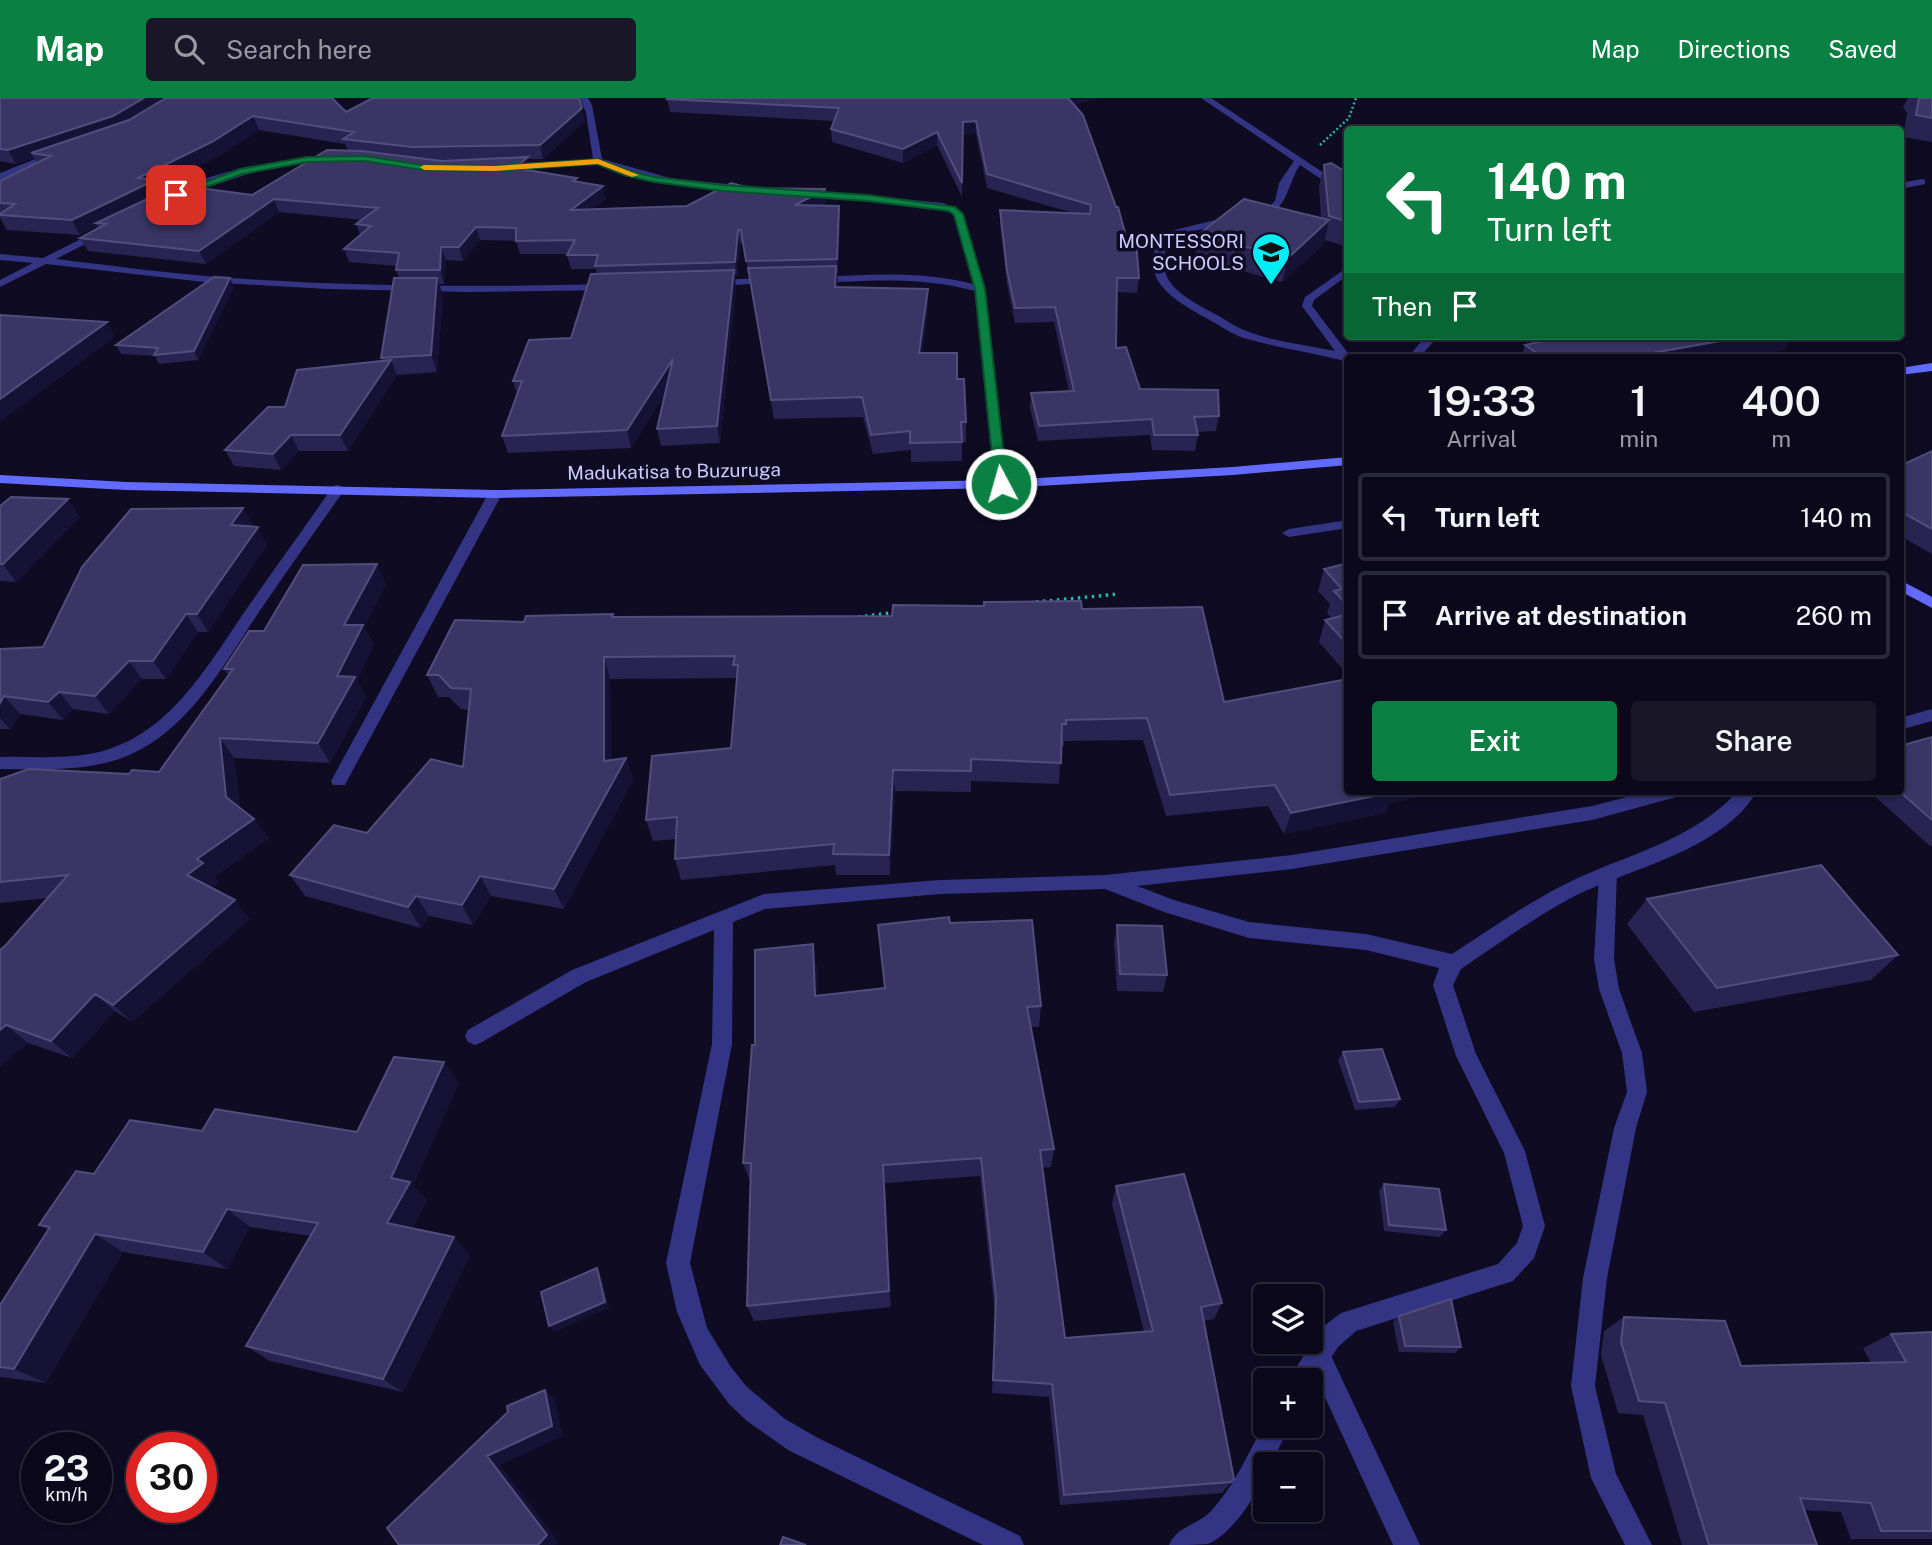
<!DOCTYPE html>
<html lang="en">
<head>
<meta charset="utf-8">
<style>
  body { margin:0; font-family:"Public Sans",sans-serif; background:#181627; color:#f1f3f6; height:100vh; display:flex; flex-direction:column; font-size:26px; white-space:nowrap }
  * { box-sizing:border-box; margin:0 }
  p { font-size:23px; color:#999aa2 }
  .icon { flex:none; width:38px; height:38px; fill:none; stroke:currentColor; stroke-width:2; stroke-linecap:round; stroke-linejoin:round }
  .map { position:relative; flex:1; overflow:hidden }
  .side { position:absolute; left:1344px; top:256px; width:560px; height:441px; display:flex; flex-direction:column; background:#0a081a; border-radius:7px; box-shadow:0 4px 10px #0003,0 0 0 2px #2a2939 }
  .side>* { flex:none }
  .guide { position:absolute; left:1344px; top:28px; width:560px; height:214px; border-radius:7px; box-shadow:0 4px 10px #0003,0 0 0 2px #2a2939; background:#0b8043; color:#fff; overflow:hidden }
  .tools { position:absolute; left:1253px; top:1186px; display:grid; gap:14px }
  .tools a { display:grid; place-items:center; width:70px; height:70px; border-radius:7px; background:#0a081a; box-shadow:0 4px 10px #0003,0 0 0 2px #2a2939; font-size:35px }
  .speed { position:absolute; left:21px; top:1334px; display:flex; gap:14px; font-size:35px; font-weight:700; text-align:center }
  .speed>* { display:grid; place-content:center; width:91px; height:91px; border-radius:50%; background:#0a081a; box-shadow:0 4px 10px #0003,0 0 0 2px #2a2939; line-height:1 }
  .speed small { font-size:18px; font-weight:400 }
  .speed .limit { border:10px solid #d22; background:#fff; color:#111 }
  .pin { position:absolute; display:grid; place-items:center; width:60px; height:60px; color:#fff; margin:-30px; border-radius:14px; box-shadow:0 4px 10px #0006 }
  .me { position:absolute; width:77px; margin:-38px; rotate:354deg; stroke-linejoin:round; filter:drop-shadow(0 0 5px #0008) }
  .turn { display:flex; align-items:center; gap:24px; height:147px; padding:0 28px; font-size:32px }
  .turn .icon { width:91px; height:91px; stroke-width:2.5 }
  .turn b { display:block; font-size:49px; line-height:60px }
  .then { display:flex; align-items:center; height:66px; padding:0 28px; background:#0003; gap:14px; font-size:26px }
  .eta { display:flex; justify-content:space-evenly; align-items:center; height:119px; text-align:center }
  .eta b { font-size:42px; font-weight:600; line-height:49px }
  .primary-button { display:flex; gap:14px; margin-top:auto; padding:14px 28px }
  .primary-button a { flex:1; height:80px; border-radius:7px; background:#0b8043; color:#fff; font-size:28px; font-weight:600; line-height:80px; text-align:center }
  .primary-button a+a { background:#181627; color:#f1f3f6 }
  ul { padding:0; list-style:none }
  li { display:flex; align-items:center; gap:21px; height:88px; margin:0 14px 10px; padding:0 14px; border:4px solid #2a2939; border-radius:7px }
  li div { flex:1 }
  li b { display:block; font-size:26px }
  li em { font-style:normal }
  header { display:flex; align-items:center; gap:42px; box-sizing:border-box; height:98px; padding:0 35px; background:#0b8043; color:#fff }
  header strong { font-size:33px }
  nav { display:flex; gap:38px; margin-inline-start:auto; font-size:24px }
  .search { width:490px; height:63px; background:#181627; display:flex; align-items:center; gap:18px; box-sizing:border-box; padding:0 24px; border-radius:7px; color:#999aa2; font-size:26px }
  .map>svg:first-child { display:block }
  .lines { fill:none; stroke-linecap:round; stroke-linejoin:round }
  .path-far1 { stroke:#25baa7; stroke-width:2.5; stroke-dasharray:2 2.5; stroke-linecap:butt }
  .path { stroke:#25baa7; stroke-width:3.5; stroke-dasharray:2.5 4.5; stroke-linecap:butt }
  .lane { fill:#333584; fill-rule:evenodd }
  .street { fill:#333584; fill-rule:evenodd }
  .secondary { fill:#636aff; fill-rule:evenodd }
  .wall { fill:#282351; fill-rule:evenodd }
  .shaded-wall { fill:#161236 }
  .building { fill:#3a3564; stroke:#514d7c; stroke-width:2 }
  .route { fill:#0b8043; stroke:#07532c; stroke-width:2 }
  .slow { fill:#f59e0b }
  .labels { text-anchor:middle; dominant-baseline:central; stroke-width:7; stroke-linejoin:round; paint-order:stroke }
  .far-poi-label { font-size:19px; fill:#ceccff; stroke:#0e0b22; text-anchor:end }
  .far-street-label { font-size:19px; fill:#ceccff; stroke:#0e0b22 }
</style>
</head>
<body>
<header>
<strong>Map</strong>
<div class="search"><svg class="icon" aria-label="search" viewBox="0 0 24 24"><circle cx="10" cy="10" r="6"/><path d="M15 15l6 6"/></svg>Search here</div>
<nav><a>Map</a><a>Directions</a><a>Saved</a></nav>
</header>
<div class="map">
<svg width="1932" height="1447" viewBox="0 0 1932 1447">
  <rect width="100%" height="100%" fill="#0e0b22"/>
  <g class="lines">
    <path class="path-far1" d="M1320 47 1349 20 1356 0"/>
    <path class="path" d="M1036 504 1119 496
      M858 519 898 514"/>
    <path class="lane" d="M1201 0H1211L1348 91V99L1300 67C1290 82 1288 102 1275 113L1170 139C1150 183 1181 197 1215 216 1226 222 1237 230 1249 234 1275 244 1307 247 1335 253L1302 208 1305 199 1348 169V177L1314 202 1312 208 1351 259H1348V264C1315 255 1277 250 1244 240 1231 236 1218 226 1206 220 1170 200 1136 180 1162 135L1269 109 1275 103 1279 85 1294 63Z
      M1922 81 1925 82V86L1900 91V85Z
      M1426 238H1438L1420 259H1408Z
      M1608 768 1614 770 1617 775 1614 861 1619 891 1642 955 1647 994 1636 1030 1607 1180 1595 1288 1616 1376 1652 1447H1625L1591 1380 1571 1288 1583 1180 1614 1030 1627 994 1622 955 1599 891 1594 861 1599 775 1602 770Z
      M1317 1244 1326 1247 1420 1447H1393L1305 1256 1308 1247Z"/>
    <path class="street" d="M580 0H588L592 7 602 61 670 80 745 88 750 91 745 94 670 86 597 66 505 71 503 69 508 66 593 61 586 15Z
      M58 52 62 55 61 57 0 82V75Z
      M334 58 337 59V63L292 66 254 74 178 99 170 97C203 73 292 60 334 58Z
      M805 92 944 105 963 116 985 191 1008 386 1006 389H996L994 386 975 193C918 178 872 183 814 185L809 182 814 179C869 177 920 172 973 186L954 117 942 111 802 97 800 95Z
      M103 130 108 133 107 135 56 161C114 168 173 176 231 180 358 189 484 189 611 186L616 189 611 192 469 194 328 191 204 184 46 166 0 189V182L33 165 0 162V156L43 160Z
      M772 180 776 181V185L712 188 707 185 712 182Z
      M338 387 345 391C316 432 287 473 259 514 223 568 187 636 122 660 83 674 40 671 0 671V659C36 658 77 663 112 650 176 628 213 559 250 506 277 467 306 428 333 388Z
      M495 392 502 396 347 683 345 687H333L331 683 488 396Z
      M1348 422V430L1289 439 1282 435 1289 431Z
      M1932 611V623L1900 632V620Z
      M1650 693H1683L1680 698 1592 722 1292 771 1137 788 1174 802 1249 824 1366 836 1452 856C1494 829 1534 800 1580 779 1636 754 1695 740 1738 693H1757C1723 753 1626 771 1569 801 1531 822 1497 847 1461 871L1453 887 1476 956 1525 1053 1545 1128 1534 1160 1513 1183 1356 1233 1338 1249 1311 1289V1283H1288L1320 1231 1341 1215 1498 1166 1517 1145 1523 1128 1504 1055 1456 958 1433 887 1439 870 1366 852 1249 840 1164 814 1105 791 940 796 765 811 733 824 732 946 690 1165 707 1230 731 1269 746 1288 785 1321 818 1340 1020 1438 1024 1447H983L788 1352 747 1323 729 1306 700 1267 677 1214 666 1165 712 946 714 832 586 884 482 944 475 947 468 944 465 938 468 932 572 872 764 796 940 782 1105 777 1292 757 1592 708Z
      M1265 1324V1328H1290L1270 1367H1265C1265 1390 1230 1438 1208 1446 1197 1447 1180 1447 1169 1447 1176 1429 1197 1427 1210 1414 1234 1389 1249 1354 1265 1324Z"/>
    <path class="secondary" d="M1932 265V273L1900 277V270Z
      M1348 359V367L1233 377 1001 390 495 400 126 392 0 385V377L126 384 495 392 1001 382 1233 369Z
      M1900 482 1932 499V510L1900 493Z"/>
  </g>
  <path class="wall" d="M0 0 346 14 583 16 585 23 543 61H528L531 72 530 73 578 84 606 101 592 111 687 108 750 90 827 104 820 108H839L840 122 838 174 837 175 838 189 928 191V209L922 255 957 281 966 324V344H962V363L911 364V352L873 356 863 319 774 321 743 145 740 146 737 177H734L736 189 720 345 661 348 657 331 665 296 631 350 508 355 502 338 517 296 513 283 571 240 597 176 596 171H571L567 157 568 156H520L516 143 480 142 463 163 446 162 444 186H439L443 197 437 274 397 277 348 353H299L281 372 234 368 225 352 285 309 383 263 381 260 399 180 396 172 397 168 349 164 344 151 360 137 356 126 363 122 279 114 206 166 88 153 80 140 98 130 97 128 80 137 7 132 0 120V83L37 65 34 60 16 66 0 63ZM259 32 345 46 348 53 252 97 161 94 158 88 218 58Z
    M1908 0H1932V44L1903 39 1907 15 1903 9Z
    M667 1 1074 7 1127 142 1139 180 1137 195 1117 194 1116 250 1140 291 1219 318 1216 333 1197 334 1198 337 1195 353 1152 352 1150 337 1038 343 1030 310 1031 295 1069 293 1054 224 1015 225 1007 186 1000 126V112L1073 115 987 90 976 36 963 37 962 99 937 47 903 65 832 44 831 31 834 23 670 14Z
    M1346 60H1348V149L1324 142V146L1282 184 1195 160 1199 136 1321 120 1319 89 1324 67 1343 72Z
    M234 189 198 262 159 266 155 258 121 256 116 247Z
    M1536 238H1792L1784 252 1745 259H1521L1525 247 1537 244 1534 243Z
    M1932 353V456L1900 438V368Z
    M0 408H1L80 419 16 484 0 483Z
    M243 410 253 427 251 429 267 447 208 534H198L166 581H142L109 616 73 611 63 622 20 616 10 631H0V551L43 549Z
    M1348 465V693H1448L1389 705 1385 715 1284 736 1268 708 1166 718 1143 642 1064 643V648L1061 647 1059 686 971 683V694L895 693 890 777H836L835 767 681 782 675 761 676 741 653 743 646 722 731 650 737 584 736 580 610 581 611 662 626 660 633 682 564 811 491 798 473 827 429 818 421 830 305 798 290 777 367 735 463 669 469 612 461 611 449 599H438L427 577 524 524 613 516 614 519 892 518 1082 511 1224 604 1343 582 1346 575 1319 544 1325 522 1332 520 1327 515 1330 506 1318 493 1324 471Z
    M386 486 364 529 374 547 357 582 366 599 330 665 234 660 240 710 269 740 214 779 219 784 211 790 250 821 132 924 115 913 72 960 28 945 0 968 6 847 48 800 0 805V681L159 674 228 577 224 571 264 533Z
    M1932 639V748H1930L1869 693H1900Z
    M1647 801 1898 857 1871 882 1694 914 1627 826Z
    M950 825 1041 908 1039 929H1031L1054 1051 1051 1069 1042 1070 1065 1240 1144 1234 1112 1106 1116 1088 1222 1205 1214 1221 1203 1223 1234 1381 1222 1395 1060 1407 1049 1299 992 1295 995 1216 980 1078 885 1085 891 1209 754 1223 747 1208 750 1083 743 1065 755 947 817 868 818 898 885 890Z
    M1117 827 1167 877 1163 894 1117 893 1114 845Z
    M1343 954 1400 1001 1395 1009 1355 1012 1338 962Z
    M459 984 413 1088 427 1103 412 1130 470 1157 403 1294 270 1263 246 1248 310 1138 250 1129 227 1171 123 1154 46 1285 0 1279V1207L48 1132 39 1127 94 1076 202 1033 357 1034Z
    M1384 1086 1446 1132 1440 1139 1384 1133 1379 1093Z
    M1399 1218 1461 1249 1455 1255 1399 1254 1393 1224Z
    M1624 1219 1741 1268 1871 1265 1863 1250 1891 1236 1932 1234V1441H1851L1841 1414 1804 1412 1817 1447H1682L1643 1317 1618 1315 1601 1257 1604 1233Z"/>
  <path class="shaded-wall" d="M144 0H174L120 32 31 55 34 60 16 66 8 52Z
    M1065 0H1101L1064 10Z
    M580 2 585 23 543 61 540 47Z
    M253 18 259 32 218 58 158 88 162 97 96 125 97 128 80 137 72 122 138 80Z
    M976 23V36L963 37 962 99 963 24Z
    M937 34V47L903 65V51Z
    M528 59 531 72 518 83 515 70Z
    M603 88 606 101 575 125 571 112Z
    M826 91 827 104 797 120 795 107Z
    M274 101 279 114 206 166 199 153Z
    M839 108 840 122 838 174 837 161Z
    M1329 122 1324 146 1282 184 1288 160Z
    M476 129 480 142 463 163 459 149Z
    M738 132 740 146 737 177 735 164Z
    M441 149 446 162 444 186 440 172Z
    M836 168 838 186 837 207 835 189Z
    M734 172 736 189 720 345 717 328Z
    M230 180 234 189 198 262 194 253Z
    M437 180 443 197 437 274 431 257Z
    M928 191V209L919 273V255Z
    M107 224 115 239 0 324V301Z
    M1748 238H1792L1784 252 1745 259H1646L1647 256Z
    M673 261 677 278 631 350 627 332Z
    M391 262 397 278 348 353 340 337Z
    M291 337 299 353 281 372 273 356Z
    M68 401 80 419 16 484 3 466Z
    M243 410 253 427 241 445 231 427Z
    M258 429 267 447 208 534 197 516Z
    M377 466 386 486 364 529 374 547 357 582 366 599 330 665 318 645 337 578 344 527Z
    M186 516 198 534 166 581 153 563Z
    M604 559 610 581 611 684 604 663Z
    M129 563 142 581 109 616 95 598Z
    M59 594 73 611 63 622 48 604Z
    M4 598 20 616 10 631 0 620V605Z
    M220 640 234 660 241 719 226 699Z
    M626 660 633 682 564 811 554 791Z
    M893 672 895 693 890 777 889 757Z
    M1386 693H1448L1389 705 1385 715 1284 736 1291 715Z
    M254 721 269 740 214 779 219 784 203 796 187 777 197 761Z
    M480 778 491 798 473 827 462 807Z
    M416 798 429 818 421 830 408 809Z
    M235 802 250 821 132 924 113 907Z
    M813 846 817 868 819 919 815 898Z
    M95 896 115 913 72 960 51 943Z
    M6 927 28 945 0 968V932Z
    M444 964 459 984 413 1088 427 1103 405 1142 387 1125 391 1080Z
    M883 1067 885 1085 891 1209 889 1193Z
    M227 1111 250 1129 227 1171 203 1154Z
    M95 1136 123 1154 46 1285 14 1271Z
    M454 1139 470 1157 403 1294 383 1281Z
    M597 1170 601 1176 609 1210 554 1234 549 1228Z
    M545 1292 555 1301 563 1338 500 1367 559 1444 556 1447H538L487 1358Z"/>
  <path class="building" d="M0 0H144L113 18 8 52 0 51Z
    M166 0H332L346 14 373 0H579L582 10 540 47 412 49 343 41 354 34 253 18 212 44 138 80 155 82 72 122 0 117V116L15 106 0 105V83L51 58 31 55 129 22Z
    M668 0H1068L1083 17 1116 109H1118L1127 142H1136L1139 180H1117L1116 250 1126 249 1140 291 1218 292 1219 318 1194 319 1198 337H1154L1152 321 1039 328 1031 295 1074 293 1055 209 1015 210 1007 172 1000 112 1090 116 1091 107 987 76 976 23 963 24 962 85 937 34 903 51 831 31 839 10 667 1Z
    M1919 0H1932V20L1916 17Z
    M327 52 361 53 442 63 528 59 515 70 577 80 573 83 603 88 571 112 687 108 731 85 750 90 826 91 795 107 839 108 837 161 746 163 741 132H738L735 164 595 168 598 157H567L575 142 516 143V130L476 129 459 149H441L440 172H396L399 155 344 151 371 128 356 126 378 110 274 101 199 153 80 140 106 126 96 125 177 87 252 97Z
    M1331 65 1348 75V124L1329 118 1324 67Z
    M1244 101 1329 122 1288 160 1199 136Z
    M836 168 835 189 928 191 919 255H957V281H964L966 324H961L962 344 910 345V333L871 337 862 299 771 302 748 170Z
    M734 172 717 328 657 331 673 261 627 332 502 338 522 283H513L529 242 571 240 591 176Z
    M214 179 230 180 194 253 154 257 158 250 116 247Z
    M394 180H437L431 257 381 260Z
    M0 217 107 224 0 301Z
    M1564 238H1748L1647 256 1648 259H1535L1541 258 1525 247Z
    M391 262 340 337H291L273 356 225 352 268 309H285L297 272Z
    M1932 353V431L1900 413V368Z
    M11 399 68 401 3 466H0V408Z
    M243 410 231 427 258 429 197 516H186L153 563H129L95 598 59 594 48 604 4 598 0 605V551L43 549 82 469 131 411Z
    M1348 465V508L1334 493 1342 491 1324 471Z
    M377 466 344 527H363L337 578 355 579 318 645 220 640 226 699 254 721 197 761 203 765 187 777 235 802 113 907 95 896 51 943 6 927 0 932V852L6 847 68 777 0 784V681L29 671 129 676 132 672 159 674 233 571H224L249 533H264L303 467Z
    M1081 503 1082 511 1202 509 1224 604 1348 581V693L1394 694 1291 715 1275 687 1170 697 1147 620 1066 622V626H1062L1061 665 971 661V673L893 672 889 757 833 756 834 746 675 761 677 719 646 722 652 658 731 650 738 567H733L735 558 604 559V663L626 660 554 791 480 778 462 807 416 798 408 809 290 777 334 727 367 735 431 661 463 669 471 591 451 590 439 577H427L455 522 524 524 526 518 613 516 612 519 892 518 893 507 984 508V504Z
    M1348 516V547L1325 522Z
    M1932 639V722L1899 693H1900V648Z
    M1821 767 1898 857 1717 890 1647 801Z
    M949 819 950 825 1032 822 1041 908 1027 909 1054 1051 1040 1052 1065 1240 1153 1233 1116 1088 1184 1076 1222 1205 1201 1209 1234 1381 1231 1384 1064 1397 1052 1286 993 1282 996 1200 981 1060 883 1067 889 1193 747 1208 751 1065H743L752 947H755V852L813 846 815 898 885 890 878 827Z
    M1117 827 1162 828 1167 877 1120 876Z
    M1382 951 1400 1001 1359 1004 1343 954Z
    M394 959 444 964 391 1080 410 1084 387 1125 454 1139 383 1281 246 1248 318 1125 227 1111 203 1154 95 1136 14 1271 0 1269V1207L50 1129 39 1127 76 1073 94 1076 130 1022 202 1033 215 1011 357 1034Z
    M1384 1086 1439 1091 1446 1132 1389 1127Z
    M597 1170 605 1204 549 1228 541 1194Z
    M1451 1201 1461 1249 1405 1248 1399 1218Z
    M1624 1219 1725 1223 1741 1268 1906 1264 1891 1236 1932 1234V1433H1881L1871 1405 1800 1400 1817 1447H1709L1665 1305 1639 1303 1621 1244Z
    M545 1292 552 1328 487 1358 547 1437 538 1447H399L387 1430 508 1314 507 1308Z
    M783 1439 806 1447H780Z"/>
  <path class="route" d="M365 58 422 67 494 68 598 61 630 73 654 79 723 87 868 97 955 109 963 116 985 191 1007 386 1001 389 995 386 975 191 954 117 949 113 868 103 723 93 654 84 624 77 597 66 494 73 422 72 365 63 307 64 242 76 179 99 171 97 240 71 307 59Z"/>
  <path class="slow" d="M598 61 639 77 632 79 598 66 494 73 424 72 420 69 424 67 494 68Z"/>
  <defs>
    <symbol id="school-pin" viewBox="-11 -11 22 30"><path d="M0 17L-7.5 6A9.5 9.5 0 1 1 7.5 6Z" fill="#00eff7" stroke="#0e0b22"/><path d="M0-5L7-2L0 1L-7-2ZM-4 1L0 2.5L4 1V4Q0 6-4 4Z" fill="#111"/></symbol>
  </defs>
  <g fill-rule="evenodd">
    <use href="#school-pin" x="1249" y="132" width="44" height="60"/>
  </g>
  <g class="labels">
    <g class="far-poi-label">
      <text x="1244" y="143">MONTESSORI<tspan x="1244" dy="22">SCHOOLS</tspan></text>
    </g>
    <g class="far-street-label">
      <text transform="translate(674 373) rotate(-1)">Madukatisa to Buzuruga</text>
    </g>
  </g>
</svg>
<div class="tools">
<a><svg class="icon" aria-label="layers" viewBox="0 0 24 24"><path d="M12 4l9 5-9 5-9-5zM3 14l9 5 9-5"/></svg></a>
<a>+</a>
<a>−</a>
</div>
<div class="speed"><div>23<small>km/h</small></div><div class="limit">30</div></div>
<div class="pin" style="left:176px;top:97px;background:#d93025"><svg class="icon" aria-label="arrive" viewBox="0 0 24 24"><path d="M6 21V4h12l-3 4 3 4H6"/></svg></div>
<svg class="me" style="left:1001px;top:386px" viewBox="-20 -20 40 40"><circle r="17" fill="#0b8043" stroke="#fff" stroke-width="3"/><path d="M0-11L8 9 0 5-8 9z" fill="#fff"/></svg>
<div class="guide">
<div class="turn"><svg class="icon" aria-label="left" viewBox="0 0 24 24"><path d="M17 20v-9H6M10 6l-5 5 5 5"/></svg><div><b>140 m</b>Turn left</div></div>
<div class="then">Then<svg class="icon" aria-label="arrive" viewBox="0 0 24 24"><path d="M6 21V4h12l-3 4 3 4H6"/></svg></div>
</div>
<section class="side">
<div class="eta">
<div><b>19:33</b><p>Arrival</p></div>
<div><b>1</b><p>min</p></div>
<div><b>400</b><p>m</p></div>
</div>
<ul>
<li><svg class="icon" aria-label="left" viewBox="0 0 24 24"><path d="M17 20v-9H6M10 6l-5 5 5 5"/></svg><div><b>Turn left</b></div><em>140 m</em></li>
<li><svg class="icon" aria-label="arrive" viewBox="0 0 24 24"><path d="M6 21V4h12l-3 4 3 4H6"/></svg><div><b>Arrive at destination</b></div><em>260 m</em></li>
</ul>
<div class="primary-button"><a>Exit</a><a>Share</a></div>
</section>
</div>
</body>
</html>
